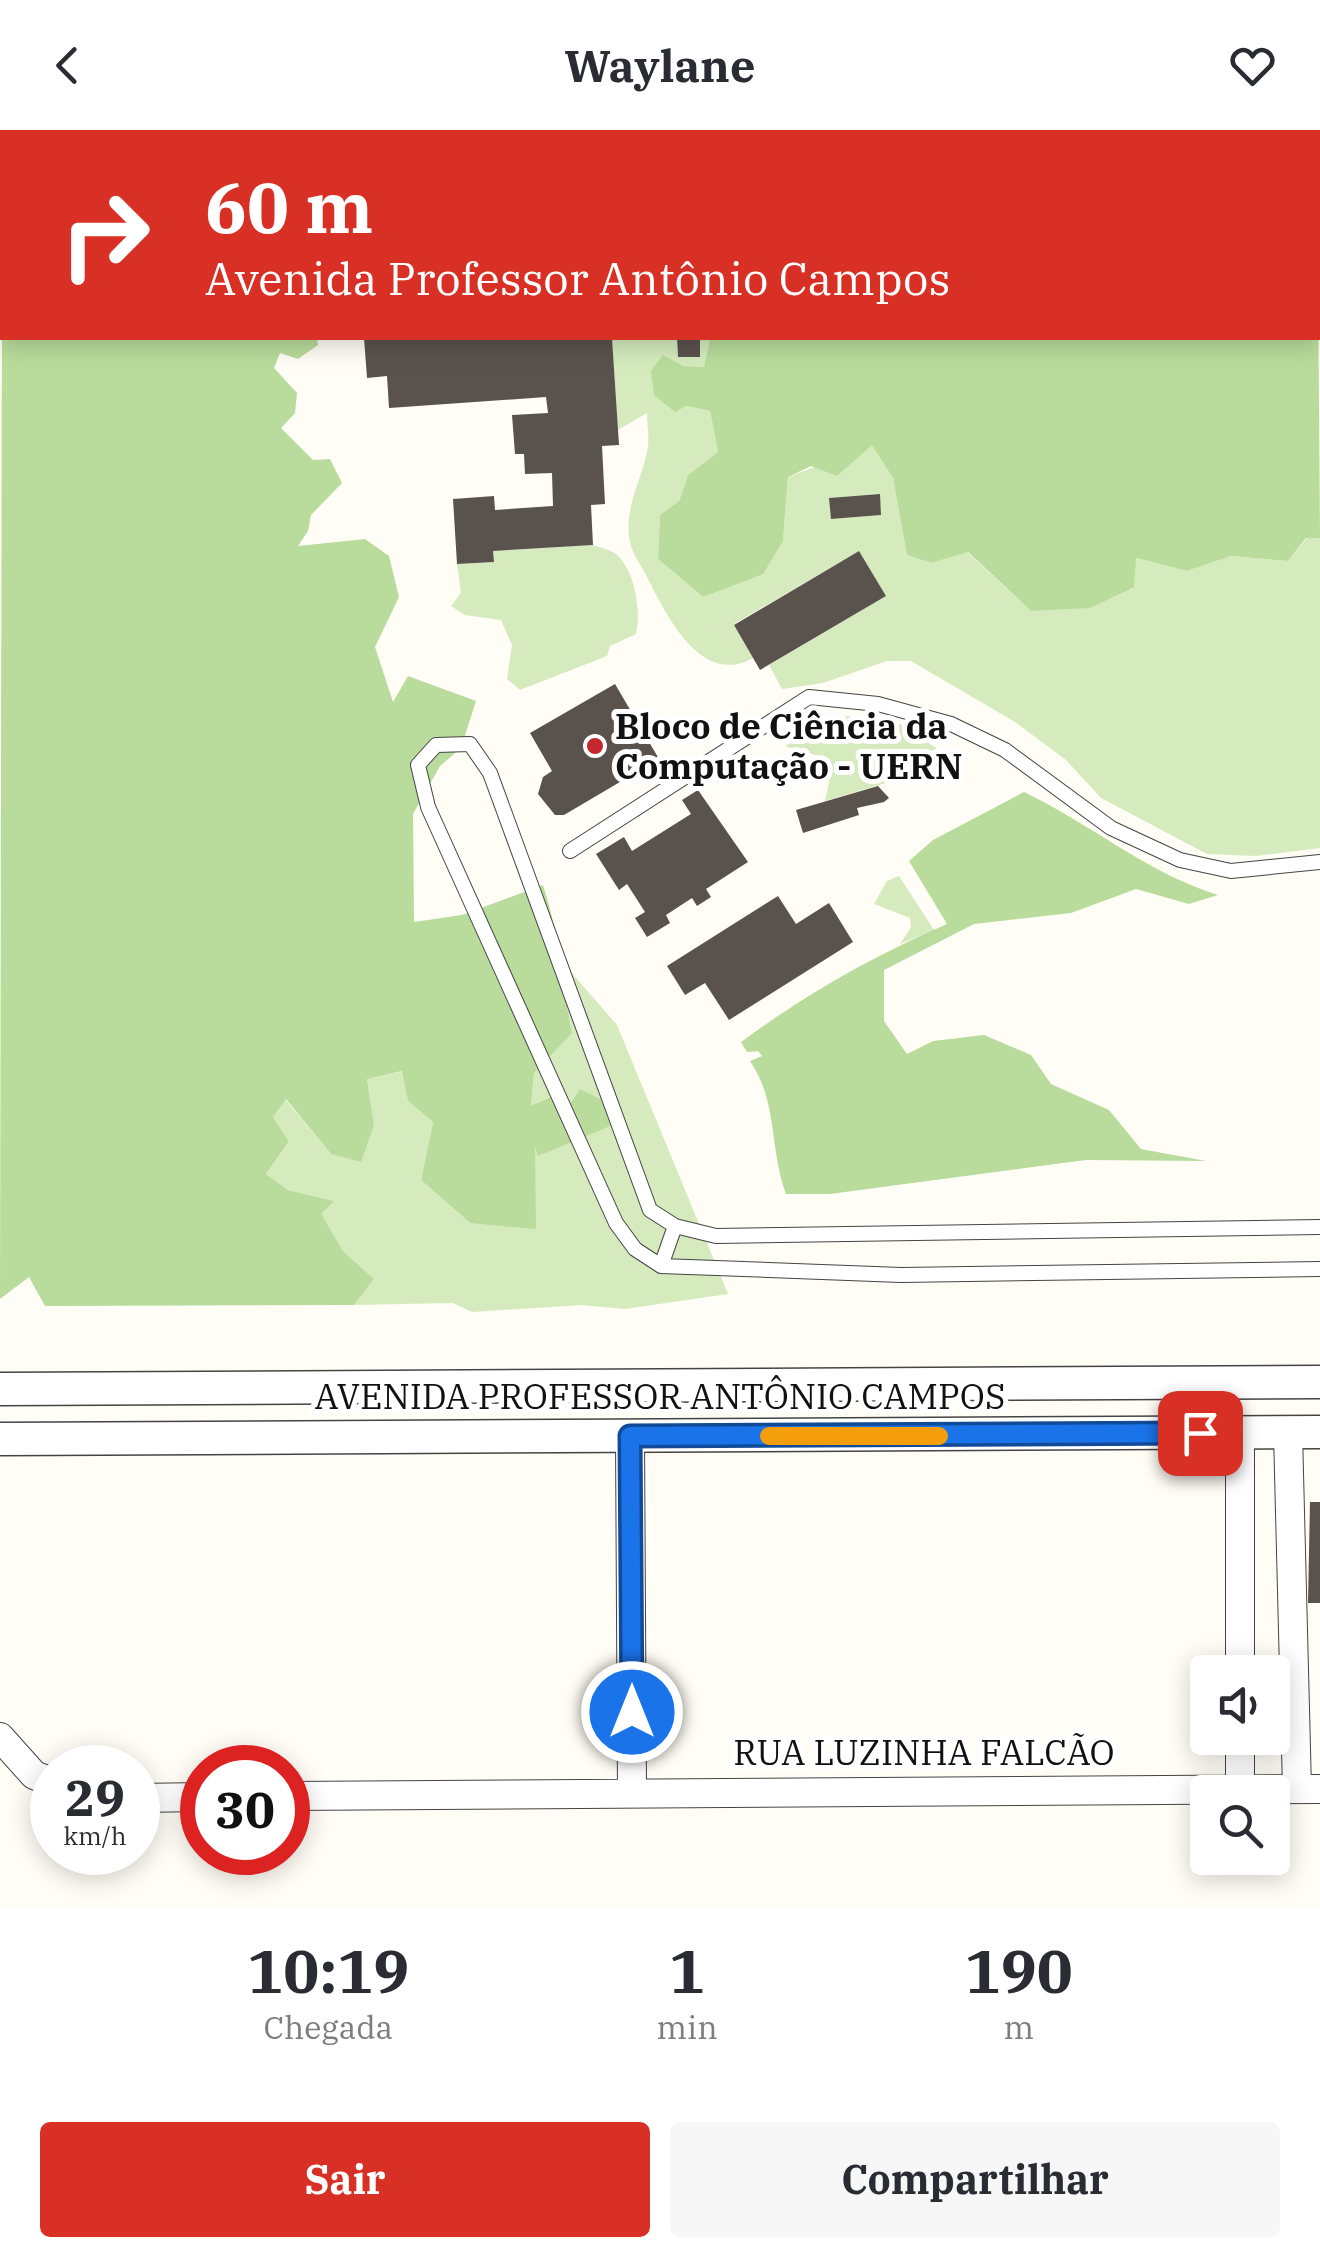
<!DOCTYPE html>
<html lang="pt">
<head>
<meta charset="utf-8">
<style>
  body { margin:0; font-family:"IBM Plex Serif",serif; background:#f7f7f7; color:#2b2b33; height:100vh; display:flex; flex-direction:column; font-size:38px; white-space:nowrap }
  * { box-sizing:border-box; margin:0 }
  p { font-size:32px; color:#7c7c81 }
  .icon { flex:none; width:55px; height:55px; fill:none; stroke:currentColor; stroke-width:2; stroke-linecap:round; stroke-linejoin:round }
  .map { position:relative; height:1777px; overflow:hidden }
  .side { display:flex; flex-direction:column; background:#fff; flex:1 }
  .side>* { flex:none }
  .top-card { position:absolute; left:0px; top:0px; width:1320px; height:210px; box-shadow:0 5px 25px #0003; background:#d93025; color:#fff; overflow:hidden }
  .controls { position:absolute; left:1190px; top:1525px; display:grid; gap:20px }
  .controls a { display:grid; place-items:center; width:100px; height:100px; border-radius:10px; background:#fff; box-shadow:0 5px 25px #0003; font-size:50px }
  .speed { position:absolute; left:30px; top:1615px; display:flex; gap:20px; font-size:50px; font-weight:700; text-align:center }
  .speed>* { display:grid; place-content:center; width:130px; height:130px; border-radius:50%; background:#fff; box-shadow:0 5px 25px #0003; line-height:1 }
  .speed small { font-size:25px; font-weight:400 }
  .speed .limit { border:15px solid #d22; background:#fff; color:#111 }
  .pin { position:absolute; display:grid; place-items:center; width:85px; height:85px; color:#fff; margin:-42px; border-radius:20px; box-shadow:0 5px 15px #0006 }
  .me { position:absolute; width:110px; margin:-55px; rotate:0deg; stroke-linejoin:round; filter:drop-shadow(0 0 8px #0008) }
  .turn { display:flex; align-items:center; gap:35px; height:210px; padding:0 40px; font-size:45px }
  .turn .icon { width:130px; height:130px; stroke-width:2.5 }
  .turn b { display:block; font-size:70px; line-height:85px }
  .eta { display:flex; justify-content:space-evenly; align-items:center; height:170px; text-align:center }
  .eta b { font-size:60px; font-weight:800; line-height:70px }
  .action { display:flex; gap:20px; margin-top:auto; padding:20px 40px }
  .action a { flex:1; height:115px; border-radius:10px; background:#d93025; color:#fff; font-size:40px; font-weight:800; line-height:115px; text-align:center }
  .action a+a { background:#f7f7f7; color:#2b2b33 }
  header { display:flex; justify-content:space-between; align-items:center; height:130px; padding:0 40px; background:#fff; font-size:45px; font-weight:800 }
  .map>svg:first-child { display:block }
  .green { fill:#d5ebbd; fill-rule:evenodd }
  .forest { fill:#b9dc9c }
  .building { fill:#5a524d }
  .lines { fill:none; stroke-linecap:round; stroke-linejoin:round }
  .service-casing { stroke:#444; stroke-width:16 }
  .minor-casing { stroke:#444; stroke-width:30 }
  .tertiary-casing { stroke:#444; stroke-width:35 }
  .service { stroke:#fff; stroke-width:14 }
  .minor { stroke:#fff; stroke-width:28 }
  .tertiary { stroke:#fff; stroke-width:32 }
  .route-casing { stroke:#114b97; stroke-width:25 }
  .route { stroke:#1a73e8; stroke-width:18 }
  .slow { stroke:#f59e0b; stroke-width:18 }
  .poi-dot { fill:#c4262e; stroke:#fff; stroke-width:4 }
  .labels { text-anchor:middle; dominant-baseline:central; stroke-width:10; stroke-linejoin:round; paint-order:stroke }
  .poi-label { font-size:35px; font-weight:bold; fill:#111; stroke:#fff; text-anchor:start }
  .street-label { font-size:35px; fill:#111; stroke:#fff }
</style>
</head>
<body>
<header><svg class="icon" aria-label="back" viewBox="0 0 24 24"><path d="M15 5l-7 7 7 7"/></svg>Waylane<svg class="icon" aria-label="heart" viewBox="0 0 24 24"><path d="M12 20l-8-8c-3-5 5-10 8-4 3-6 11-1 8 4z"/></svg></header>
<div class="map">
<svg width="1320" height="1777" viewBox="0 0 1320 1777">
  <rect width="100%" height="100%" fill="#fffdf5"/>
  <path class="green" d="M612 208H677L678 227 700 226V208H710L704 237 683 236 686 276 710 281 718 322 688 345 679 371 660 385 658 429 703 467 729 456 783 411 788 347 873 315 893 348 907 425 931 433 967 422 1031 481 1135 428 1187 441 1231 426 1288 431 1307 408H1320V718L1256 726 1207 724 1101 668 1066 630 1015 592 911 531H887L823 553 782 559 769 535 886 466 859 421 734 494 753 528C701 557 667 486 647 447 642 436 632 424 630 412 623 381 641 351 647 322 650 310 647 296 647 283L618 300ZM879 364 881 385 831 389 830 368Z
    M593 415C599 417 611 420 616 424 636 442 641 481 636 504L610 516 607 526 520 560 507 549 512 515 501 490 465 485 451 476 461 463 457 434 493 432V421Z
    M847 586 900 594 957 632 825 671 829 653 822 627 785 616Z
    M899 746 934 800 900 814 911 797 910 788 874 774 887 751Z
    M557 826 617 895 728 1164 625 1179 581 1175 472 1182 453 1173 354 1175 374 1149 343 1121 320 1084 333 1071 288 1060 266 1044 289 1013 273 987 285 969 331 1024 374 995 367 949 403 941 408 971 433 992 421 1050 470 1093 534 1009 539 1026 563 1014 568 978 531 977 534 943 572 902Z"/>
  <path class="forest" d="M1318 142 1320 408H1306L1288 431 1231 426 1187 441 1136 428 1134 457 1090 478 1031 481 968 422 931 433 907 425 893 348 872 315 837 346 811 336 788 347 783 411 763 444 703 467 658 429 660 385 679 371 688 345 718 322 710 281 686 276 675 282 654 265 651 241 663 225 683 236 704 237 710 208H1318Z
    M2 159V208H317L318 215 298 229 280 223 274 238 297 263 295 283 281 298 313 330 330 329 342 353 311 385 308 401 298 416 365 409 389 426 399 467 375 517 393 572 408 546 476 571 461 618 440 636 413 684 414 792 462 785 543 755C559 803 562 853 572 903L534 943 531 976 556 965 568 977 580 959 602 970 610 996 538 1026 535 1016 536 1099 470 1093 421 1050 433 992 408 971 402 941 367 949 374 995 361 1032 331 1024 286 969 273 987 289 1012 266 1044 288 1060 334 1071 321 1084 343 1121 374 1149 354 1175 45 1176 29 1147 0 1169Z
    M1024 662C1091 694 1147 743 1218 765L1189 774 1136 759 1071 783 974 794 884 840V891L907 924 933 911 984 905 1031 925 1051 954 1109 980 1141 1019 1206 1031 1086 1030 830 1064H786C769 1017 778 972 750 931L762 926 758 921 747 922 741 912C806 864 873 826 947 794L909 731 933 710Z"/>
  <path class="building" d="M364 208H612L619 315 602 316 605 374 591 375 593 415 493 421 494 432 457 434 453 369 494 366 495 380 553 376 552 343 525 344 524 324H515L512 285 548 283 546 267 389 278 387 246 367 248Z
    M677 208H700V227H678Z
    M880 364 881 385 831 389 829 368Z
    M859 421 886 466 760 540 734 495Z
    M615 554 659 629 564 685H555L538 664 543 647 552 641 530 603Z
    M878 656 889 668 884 672 857 678 859 685 803 703 796 680Z
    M698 660 748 732 706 759 711 767 697 776 692 768 666 785 670 793 647 807 635 788 645 782 627 754 619 760 596 724 624 707 632 721 691 684 682 670Z
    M778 766 796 794 829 773 853 812 729 890 705 853 685 865 667 836Z
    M1310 1372H1320V1473H1308Z"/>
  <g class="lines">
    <defs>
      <path id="service" d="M570 721 809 567 878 574 951 594 1005 620 1111 698 1180 730 1231 741 1320 732
        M1320 1097 716 1106 675 1096 650 1080 490 643 470 614 436 615 418 635 428 677 616 1093 635 1119 661 1136 901 1145 1320 1139
        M661 1136 675 1096"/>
      <path id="minor" d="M521 0V2
        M842 0V2
        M1186 0 1187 2
        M199 2V0
        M1318 66H1320
        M1240 1303V1542
        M1288 1303 1297 1659
        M630 1306 632 1661
        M0 1607 34 1645 52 1652
        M1240 1608V1657
        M288 1666 1320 1659
        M138 1668 202 1667"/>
      <path id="tertiary" d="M0 1259 1320 1252
        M0 1309 1320 1302"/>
    </defs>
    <use href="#service" class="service-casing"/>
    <use href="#minor" class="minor-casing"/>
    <use href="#tertiary" class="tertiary-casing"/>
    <use href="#service" class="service"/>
    <use href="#minor" class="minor"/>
    <use href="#tertiary" class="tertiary"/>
  </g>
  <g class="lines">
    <defs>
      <path id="route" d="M632 1582 630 1306 1200 1303"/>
    </defs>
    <use href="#route" class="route-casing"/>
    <use href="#route" class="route"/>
    <path class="slow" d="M769 1306H939"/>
  </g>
  <circle class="poi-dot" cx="595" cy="616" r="10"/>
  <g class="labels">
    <g class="poi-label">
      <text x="615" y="596">Bloco de Ciência da<tspan x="615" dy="40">Computação - UERN</tspan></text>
    </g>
    <g class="street-label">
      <text x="660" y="1266">AVENIDA PROFESSOR ANTÔNIO CAMPOS</text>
      <text x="924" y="1622">RUA LUZINHA FALCÃO</text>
    </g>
  </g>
</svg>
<div class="controls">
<a><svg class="icon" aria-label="sound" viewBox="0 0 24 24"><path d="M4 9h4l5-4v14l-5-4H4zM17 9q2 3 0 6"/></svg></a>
<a><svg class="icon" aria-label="search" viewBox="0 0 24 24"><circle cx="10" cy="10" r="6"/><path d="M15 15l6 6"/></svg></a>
</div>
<div class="speed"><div>29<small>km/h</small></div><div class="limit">30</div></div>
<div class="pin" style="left:1200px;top:1303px;background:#d93025"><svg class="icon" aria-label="arrive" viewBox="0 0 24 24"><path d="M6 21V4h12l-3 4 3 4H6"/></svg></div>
<svg class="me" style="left:632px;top:1582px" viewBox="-20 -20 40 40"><circle r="17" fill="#1a73e8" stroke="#fff" stroke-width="3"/><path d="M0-11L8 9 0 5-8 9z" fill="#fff"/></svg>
<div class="top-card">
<div class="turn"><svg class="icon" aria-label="right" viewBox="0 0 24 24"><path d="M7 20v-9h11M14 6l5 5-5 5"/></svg><div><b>60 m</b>Avenida Professor Antônio Campos</div></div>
</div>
</div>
<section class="side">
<div class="eta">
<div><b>10:19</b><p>Chegada</p></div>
<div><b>1</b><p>min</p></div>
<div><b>190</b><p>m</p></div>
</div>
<div class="action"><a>Sair</a><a>Compartilhar</a></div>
</section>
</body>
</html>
